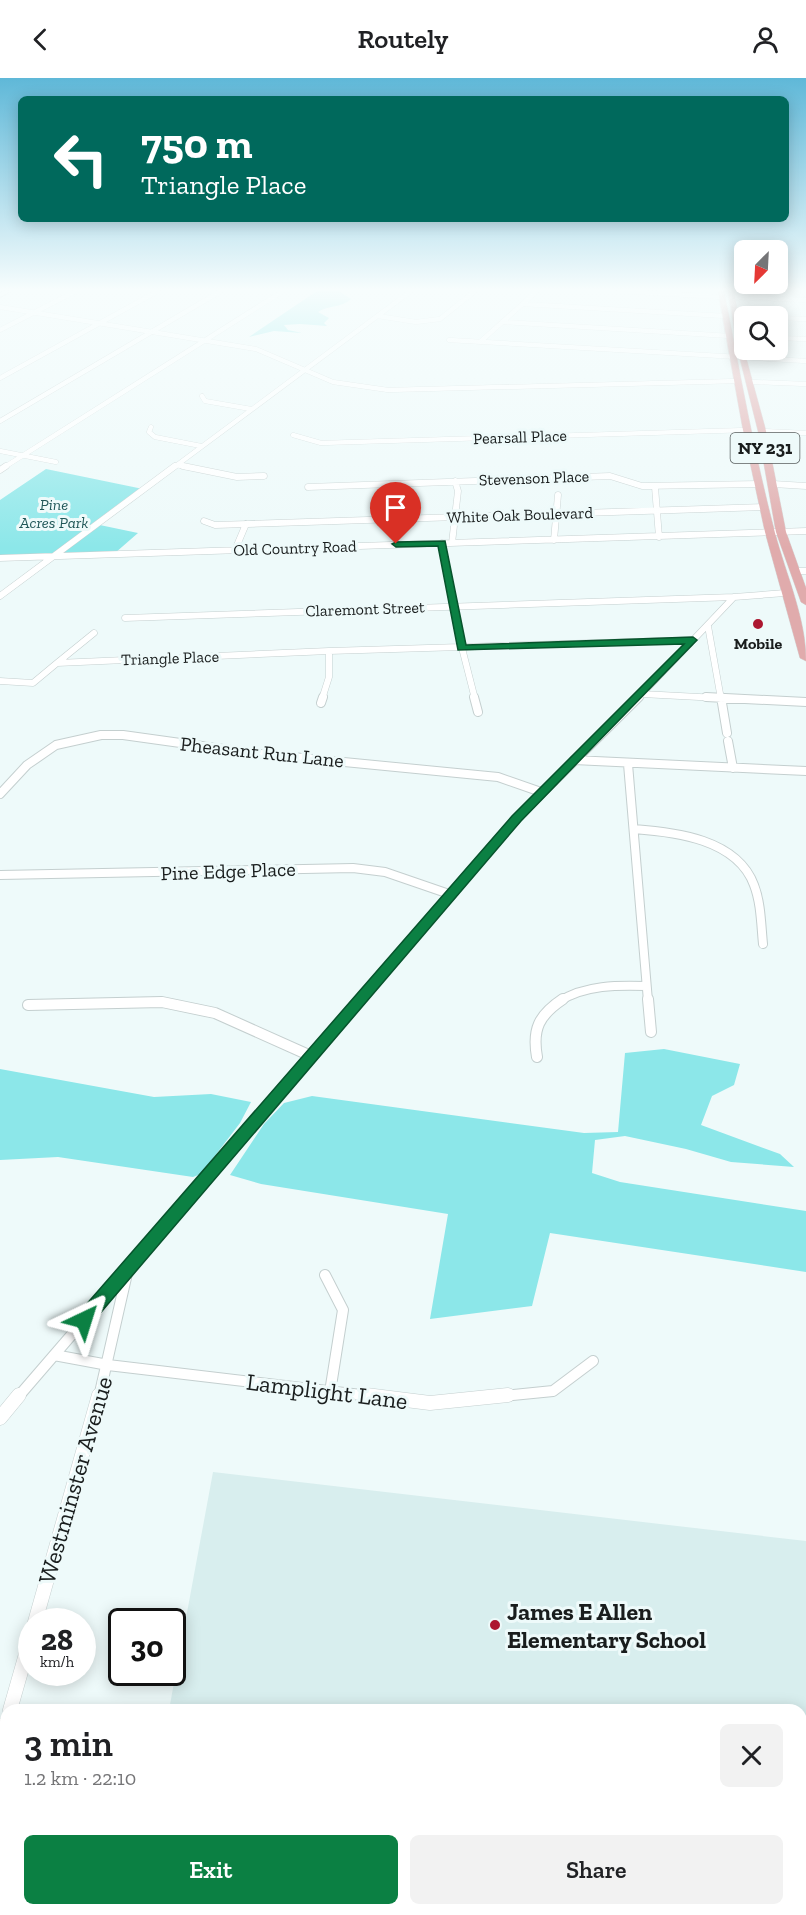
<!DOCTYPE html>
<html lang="en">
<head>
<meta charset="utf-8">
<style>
  body { margin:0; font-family:"Zilla Slab",serif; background:#f2f2f2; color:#202124; height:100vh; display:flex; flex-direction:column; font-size:22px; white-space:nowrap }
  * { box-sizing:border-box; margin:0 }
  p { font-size:20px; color:#757577 }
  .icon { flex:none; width:33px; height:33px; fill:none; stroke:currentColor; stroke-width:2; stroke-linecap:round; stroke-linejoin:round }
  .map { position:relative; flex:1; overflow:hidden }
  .drawer { position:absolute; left:0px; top:1626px; width:807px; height:212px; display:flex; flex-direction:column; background:#fff; border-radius:18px 18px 0 0; box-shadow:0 3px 15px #0003 }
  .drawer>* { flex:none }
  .top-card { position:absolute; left:18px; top:18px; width:771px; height:126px; border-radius:9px; box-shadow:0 3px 15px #0003; background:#00695c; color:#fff; overflow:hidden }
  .needle { width:39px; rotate:204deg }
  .fabs { position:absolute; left:734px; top:162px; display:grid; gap:12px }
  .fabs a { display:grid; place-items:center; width:54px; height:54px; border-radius:9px; background:#fff; box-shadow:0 3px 15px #0003; font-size:30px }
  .speed { position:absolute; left:18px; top:1530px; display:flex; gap:12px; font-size:30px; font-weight:700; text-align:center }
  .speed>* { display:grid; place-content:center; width:78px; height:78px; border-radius:50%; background:#fff; box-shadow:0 3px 15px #0003; line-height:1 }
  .speed small { font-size:15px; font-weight:400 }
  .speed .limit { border:3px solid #111; border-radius:9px; background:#fff; color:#111 }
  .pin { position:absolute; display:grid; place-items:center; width:51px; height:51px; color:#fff; margin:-62px -26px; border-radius:50% 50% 50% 0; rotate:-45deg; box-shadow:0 0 6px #0007 }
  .pin .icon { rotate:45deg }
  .me { position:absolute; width:66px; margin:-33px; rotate:41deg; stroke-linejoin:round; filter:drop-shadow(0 0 4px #0008) }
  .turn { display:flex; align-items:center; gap:21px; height:126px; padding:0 24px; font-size:27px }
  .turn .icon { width:78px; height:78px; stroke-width:2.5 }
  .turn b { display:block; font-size:42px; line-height:51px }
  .round { display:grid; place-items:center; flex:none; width:63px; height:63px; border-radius:9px; background:#f2f2f2 }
  .overview { display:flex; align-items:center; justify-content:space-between; height:102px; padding:0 24px }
  h1 { font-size:36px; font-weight:600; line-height:45px }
  .button { display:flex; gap:12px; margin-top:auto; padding:12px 24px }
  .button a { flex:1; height:69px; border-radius:9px; background:#0b8043; color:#fff; font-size:24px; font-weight:600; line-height:69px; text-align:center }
  .button a+a { background:#f2f2f2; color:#202124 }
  header { display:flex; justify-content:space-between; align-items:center; height:78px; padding:0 24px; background:#fff; font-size:27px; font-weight:600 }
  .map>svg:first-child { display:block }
  .built { fill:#d8eeee }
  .green { fill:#8ce7e9 }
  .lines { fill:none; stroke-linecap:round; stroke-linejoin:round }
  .minor-far4-casing { stroke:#c4cfcf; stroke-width:5 }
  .minor-far3-casing { stroke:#c4cfcf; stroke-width:7 }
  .minor-far2-casing { stroke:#c4cfcf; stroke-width:10 }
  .minor-far1-casing { stroke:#c4cfcf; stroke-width:12 }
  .minor-casing { stroke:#c4cfcf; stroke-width:15 }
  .tertiary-casing { stroke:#c4cfcf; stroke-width:2 }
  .primary-casing { stroke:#d6d6d6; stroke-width:1 }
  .minor-far4 { stroke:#fff; stroke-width:4.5 }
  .minor-far3 { stroke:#fff; stroke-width:6 }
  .minor-far2 { stroke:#fff; stroke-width:8 }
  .minor-far1 { stroke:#fff; stroke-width:10 }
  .minor { stroke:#fff; stroke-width:14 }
  .tertiary { fill:#fff; fill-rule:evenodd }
  .primary { fill:#e0abac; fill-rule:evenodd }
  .route { fill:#0b8043; stroke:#07532c; stroke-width:1.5 }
  .poi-dot { fill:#ac1730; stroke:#eefafa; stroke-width:2 }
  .labels { text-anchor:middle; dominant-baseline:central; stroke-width:6; stroke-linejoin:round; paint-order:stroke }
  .far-street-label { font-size:16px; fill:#191d1d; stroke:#eefafa }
  .far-park-label { font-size:16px; font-style:italic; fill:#205758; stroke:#eefafa }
  .far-poi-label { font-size:16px; font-weight:bold; fill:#191d1d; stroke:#eefafa }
  .shield { fill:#eefafa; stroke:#595f5f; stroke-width:1.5 }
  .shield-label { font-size:18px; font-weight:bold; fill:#191d1d }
  .street-label { font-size:20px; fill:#191d1d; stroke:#eefafa }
  .near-street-label { font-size:24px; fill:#191d1d; stroke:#eefafa }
  .near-poi-label { font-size:24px; font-weight:bold; fill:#191d1d; stroke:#eefafa; text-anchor:start }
</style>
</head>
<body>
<header><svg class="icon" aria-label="back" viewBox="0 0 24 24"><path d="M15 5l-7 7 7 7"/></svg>Routely<svg class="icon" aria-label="person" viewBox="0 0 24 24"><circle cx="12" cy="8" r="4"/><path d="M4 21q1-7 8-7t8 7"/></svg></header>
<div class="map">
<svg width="806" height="1837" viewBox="0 0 806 1837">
  <rect width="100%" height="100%" fill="#eefafa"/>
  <path class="built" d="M213 1394 806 1463V1837H130L131 1832H801V1632H169Z"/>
  <path class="green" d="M317 213H339L351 221C342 230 328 227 318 234L329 240 324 245 327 248 300 246 284 247 288 252 302 255 274 253 249 259Z
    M46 391 143 411 95 446 138 455 115 475 0 478V422Z
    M664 971 740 986 734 1007 712 1018 701 1047 780 1076 794 1089 731 1084 686 1071 625 1058 595 1062 592 1095 620 1104 806 1133V1194L550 1155 532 1228 430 1241 448 1136 261 1106 230 1097 264 1046 284 1025 312 1018 584 1055 618 1054 625 975Z
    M0 991 154 1019 211 1016 251 1024 240 1045 201 1096 193 1099 58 1079 0 1082Z"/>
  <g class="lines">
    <defs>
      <path id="minor-far4" d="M619 213 722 219
        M733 219 806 222
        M523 226 725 238
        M0 229 256 271 333 304 388 312 738 303
        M378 238 416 244 440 241 475 213
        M737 238H755
        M777 240 806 241
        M502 244 730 258
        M0 252 76 213
        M777 260 806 261
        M449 262 806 283
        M480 264 537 213
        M0 300 158 213
        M752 304 806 306
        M202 318 205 323 251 331
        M0 343 221 213
        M151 349 149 354 155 359 201 368
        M762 353 806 355
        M293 357 321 365 747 352
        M0 373 56 384
        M176 387 191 390
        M3 390 283 213
        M173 390 411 213"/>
      <path id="minor-far3" d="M183 388 237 399 264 398
        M0 392 6 388
        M773 406 806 408
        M308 409 610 398 642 408 759 406
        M655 409 659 459
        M204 443 215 447 764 429
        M554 462 558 417
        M442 465 462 570 475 621
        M452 465 458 413 455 403
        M235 472 246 446
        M0 480 806 453
        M796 493H806
        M0 518 175 388
        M125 540 734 519 785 515
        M708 548 721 621
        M94 555 57 585 329 573 693 562
        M0 603 33 605 57 585
        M642 616 737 621
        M322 621 329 599V573
        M637 621 734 519"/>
      <path id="minor-far2" d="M474 619 478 634
        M706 619 806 624
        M721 619 727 655
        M321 625 323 619
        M728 663 733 690
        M574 682 806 693
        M628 686 648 923
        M0 716 27 687 56 667 101 657H123L252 675 498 699 541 714
        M634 751C675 754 737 761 754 807 761 825 761 846 763 866
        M0 797 353 790 385 794 452 817
        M359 923 517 740 639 619
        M560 923C585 907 618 907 646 908"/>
      <path id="minor-far1" d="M648 921 651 954
        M28 927 162 924 215 935 311 978
        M537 979C532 951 539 937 563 921
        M325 1197 343 1232 330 1314
        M54 1277 108 1287 378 1319
        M18 1319 361 921
        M99 1319 128 1191
        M493 1319 553 1313 593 1283"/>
      <path id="minor" d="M366 1317 430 1325 508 1317
        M0 1340 19 1317
        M35 1544 99 1317
        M10 1632 32 1555
        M0 1666 6 1645"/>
      <path id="tertiary" d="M4 213H11L0 219V215Z"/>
      <path id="primary" d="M718 213H724C740 294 754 375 775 455 786 497 806 540 806 583L800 580 765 454 743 352Z
        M728 213H734L744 272 766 353 786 454 806 510V527L801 524 776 454 758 353 739 277Z"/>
    </defs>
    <use href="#minor-far4" class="minor-far4-casing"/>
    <use href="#minor-far3" class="minor-far3-casing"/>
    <use href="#minor-far2" class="minor-far2-casing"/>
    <use href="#minor-far1" class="minor-far1-casing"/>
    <use href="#minor" class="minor-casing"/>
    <use href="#tertiary" class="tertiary-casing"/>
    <use href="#primary" class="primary-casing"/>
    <use href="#minor-far4" class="minor-far4"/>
    <use href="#minor-far3" class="minor-far3"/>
    <use href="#minor-far2" class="minor-far2"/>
    <use href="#minor-far1" class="minor-far1"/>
    <use href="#minor" class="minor"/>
    <use href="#tertiary" class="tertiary"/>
    <use href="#primary" class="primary"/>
  </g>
  <linearGradient id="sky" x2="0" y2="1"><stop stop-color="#5fb8d8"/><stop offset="0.45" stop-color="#f7fdfd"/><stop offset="1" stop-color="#f7fdfd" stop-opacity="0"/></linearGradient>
  <rect width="806" height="470" fill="url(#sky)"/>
  <path class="route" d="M445 463 466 567 693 559 697 562 521 743 90 1247 84 1249 78 1247 75 1242 78 1236 512 738 684 566 458 572 438 468 396 469 392 466 396 464Z"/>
  <g class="poi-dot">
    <circle cx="758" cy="546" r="6"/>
    <circle cx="495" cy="1547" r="6"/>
  </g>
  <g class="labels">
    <g class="far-street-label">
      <text transform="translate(520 359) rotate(-2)">Pearsall Place</text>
      <text transform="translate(534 400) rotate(-2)">Stevenson Place</text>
      <text transform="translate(520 437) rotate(-2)">White Oak Boulevard</text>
      <text transform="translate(295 470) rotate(-2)">Old Country Road</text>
      <text transform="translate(365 531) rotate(-2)">Claremont Street</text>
      <text transform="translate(170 580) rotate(-2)">Triangle Place</text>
    </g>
    <g class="far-park-label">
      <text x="54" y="426">Pine<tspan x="54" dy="18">Acres Park</tspan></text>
    </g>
    <g class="far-poi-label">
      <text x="758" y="565">Mobile</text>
    </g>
    <rect class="shield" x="730.5" y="355" width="69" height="30" rx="4.5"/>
    <g class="shield-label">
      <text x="765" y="370">NY 231</text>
    </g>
    <g class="street-label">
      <text transform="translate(262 674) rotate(6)">Pheasant Run Lane</text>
      <text transform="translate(228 793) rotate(-2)">Pine Edge Place</text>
    </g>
    <g class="near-street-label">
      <text transform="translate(327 1313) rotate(7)">Lamplight Lane</text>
      <text transform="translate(75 1402) rotate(-74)">Westminster Avenue</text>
    </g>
    <g class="near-poi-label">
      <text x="507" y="1533">James E Allen<tspan x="507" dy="28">Elementary School</tspan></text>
    </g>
  </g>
</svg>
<div class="fabs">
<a><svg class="needle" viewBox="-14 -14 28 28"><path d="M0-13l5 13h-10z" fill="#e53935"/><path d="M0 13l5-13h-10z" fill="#757577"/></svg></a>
<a><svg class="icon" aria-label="search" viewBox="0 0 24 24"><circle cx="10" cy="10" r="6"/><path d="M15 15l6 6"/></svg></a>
</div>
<div class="speed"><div>28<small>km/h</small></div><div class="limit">30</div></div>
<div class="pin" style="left:396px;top:466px;background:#d93025"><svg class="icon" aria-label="arrive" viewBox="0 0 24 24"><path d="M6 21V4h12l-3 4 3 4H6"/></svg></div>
<svg class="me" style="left:84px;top:1242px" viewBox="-20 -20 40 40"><path d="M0-17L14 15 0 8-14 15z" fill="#0b8043" stroke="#fff" stroke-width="4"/></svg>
<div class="top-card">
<div class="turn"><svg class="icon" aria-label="left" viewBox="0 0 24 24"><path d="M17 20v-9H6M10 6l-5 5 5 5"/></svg><div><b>750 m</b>Triangle Place</div></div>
</div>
<section class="drawer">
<div class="overview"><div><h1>3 min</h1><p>1.2 km · 22:10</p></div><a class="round"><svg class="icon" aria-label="close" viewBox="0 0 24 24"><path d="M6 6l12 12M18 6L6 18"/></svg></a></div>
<div class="button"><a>Exit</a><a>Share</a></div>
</section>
</div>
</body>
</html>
